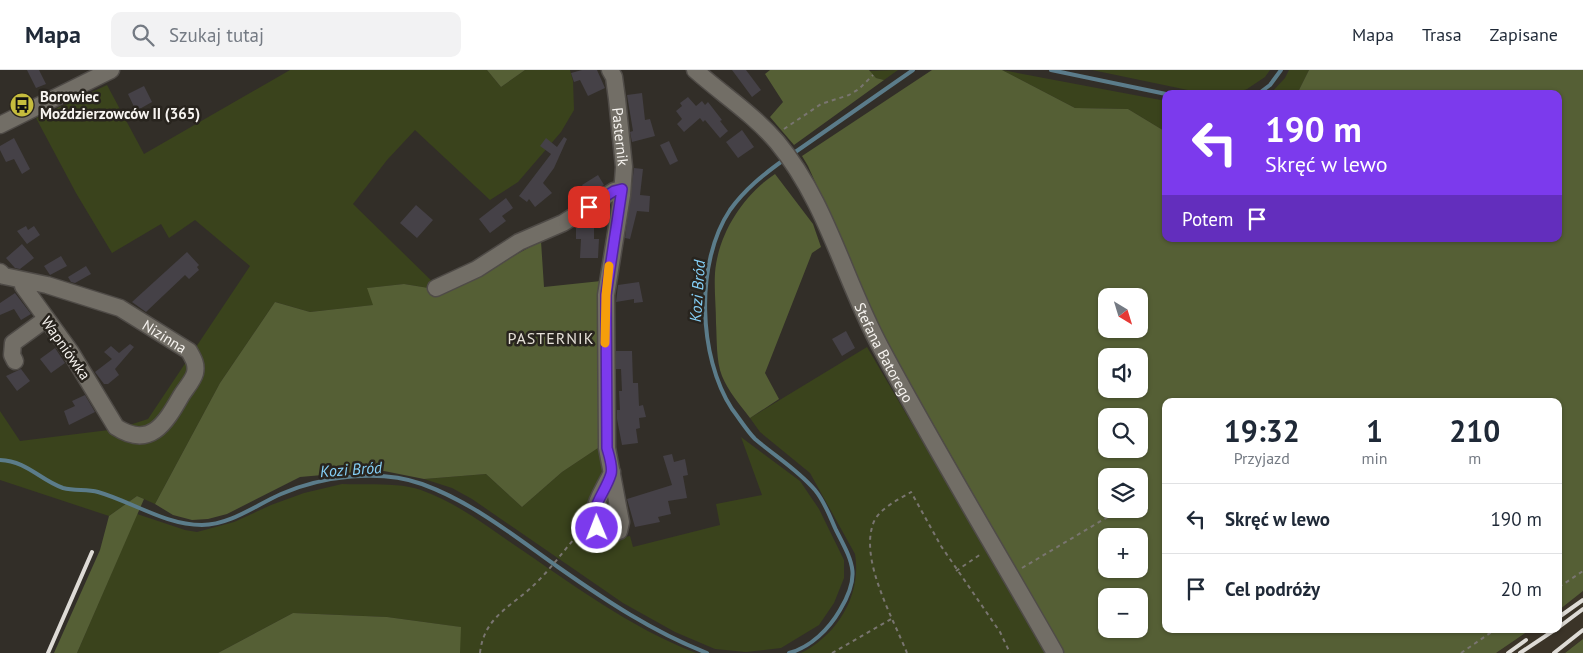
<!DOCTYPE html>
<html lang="pl">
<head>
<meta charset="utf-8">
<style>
  body { margin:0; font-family:"PT Sans",sans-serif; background:#f2f2f3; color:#1f2937; height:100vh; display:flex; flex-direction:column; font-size:19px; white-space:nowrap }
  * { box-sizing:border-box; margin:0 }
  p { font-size:16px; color:#747a83 }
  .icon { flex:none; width:28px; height:28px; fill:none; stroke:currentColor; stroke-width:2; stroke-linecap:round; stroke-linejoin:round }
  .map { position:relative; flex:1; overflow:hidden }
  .panel { position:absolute; left:1162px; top:328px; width:400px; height:235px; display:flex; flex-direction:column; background:#fff; border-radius:10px; box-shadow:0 1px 4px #0004 }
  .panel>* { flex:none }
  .guide { position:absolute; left:1162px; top:20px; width:400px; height:152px; border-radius:10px; box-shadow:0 1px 4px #0004; background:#7c3aed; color:#fff; overflow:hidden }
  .needle { width:32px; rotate:142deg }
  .controls { position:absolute; left:1098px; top:218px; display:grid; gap:10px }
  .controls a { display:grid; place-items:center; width:50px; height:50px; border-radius:10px; background:#fff; box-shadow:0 1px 4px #0004; font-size:25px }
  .pin { position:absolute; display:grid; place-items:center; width:42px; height:42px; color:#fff; margin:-21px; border-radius:10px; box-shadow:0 2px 8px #0006 }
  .me { position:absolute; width:55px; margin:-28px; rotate:359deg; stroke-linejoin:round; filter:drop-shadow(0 0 4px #0008) }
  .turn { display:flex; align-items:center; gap:18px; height:105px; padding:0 20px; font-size:22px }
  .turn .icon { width:65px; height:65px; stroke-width:2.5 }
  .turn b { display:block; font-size:35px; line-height:42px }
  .then { display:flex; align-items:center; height:48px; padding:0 20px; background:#0003; gap:10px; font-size:19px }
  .eta { display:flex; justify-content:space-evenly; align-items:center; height:85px; text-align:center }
  .eta b { font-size:30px; font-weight:600; line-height:35px }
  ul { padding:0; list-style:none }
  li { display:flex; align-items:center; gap:15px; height:70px; padding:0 20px; border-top:1px solid #e0e1e3 }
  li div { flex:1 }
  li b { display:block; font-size:19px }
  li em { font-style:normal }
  header { display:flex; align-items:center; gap:30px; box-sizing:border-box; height:70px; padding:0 25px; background:#fff; border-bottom:1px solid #e0e1e3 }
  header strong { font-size:24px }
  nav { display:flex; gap:28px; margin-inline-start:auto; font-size:18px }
  .search { width:350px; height:45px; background:#f2f2f3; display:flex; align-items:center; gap:12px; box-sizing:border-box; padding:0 18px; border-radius:10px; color:#747a83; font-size:19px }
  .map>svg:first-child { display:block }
  .built { fill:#3b3428 }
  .green { fill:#3a431c }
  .forest { fill:#555f35; fill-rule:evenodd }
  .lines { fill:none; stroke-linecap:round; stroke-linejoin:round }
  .stream { stroke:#5b7c8a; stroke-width:4 }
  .building { fill:#454147 }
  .minor-casing { stroke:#4f4b47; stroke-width:19 }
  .path { stroke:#797570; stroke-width:2; stroke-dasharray:4 4; stroke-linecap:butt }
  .minor { stroke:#726e66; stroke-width:16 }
  .rail { stroke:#dedbd6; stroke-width:4 }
  .route-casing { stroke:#51269a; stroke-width:12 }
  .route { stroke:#7c3aed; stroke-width:9 }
  .slow { stroke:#f59e0b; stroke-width:9 }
  .labels { text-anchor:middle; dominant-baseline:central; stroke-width:5; stroke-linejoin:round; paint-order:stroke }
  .poi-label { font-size:15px; font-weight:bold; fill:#f7f4f0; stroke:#28241e; text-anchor:start }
  .street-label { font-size:15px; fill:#f7f4f0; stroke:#28241e }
  .water-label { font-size:16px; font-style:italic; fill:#85d0f8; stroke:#28241e }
  .neighbourhood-label { font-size:16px; letter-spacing:1px; fill:#e5e0d7; stroke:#28241e }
</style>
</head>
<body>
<header>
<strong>Mapa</strong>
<div class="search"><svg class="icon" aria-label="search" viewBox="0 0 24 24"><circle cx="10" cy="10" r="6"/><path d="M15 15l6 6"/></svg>Szukaj tutaj</div>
<nav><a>Mapa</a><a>Trasa</a><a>Zapisane</a></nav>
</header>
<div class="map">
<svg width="1583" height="583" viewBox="0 0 1583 583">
  <rect width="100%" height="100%" fill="#322e28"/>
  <path class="built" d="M1583 521V569L1565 583H1496L1531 559H1559V540Z"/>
  <path class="green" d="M290 0H487L501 17 525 0H570L573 11 574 40 561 62 518 112 490 130 415 60 387 90 353 134 441 220 404 214 368 218 374 235 310 242 275 232 220 313 155 434 137 426 109 446 0 410V341L20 371 117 359 148 349 250 196 195 150 169 168 161 154 112 183 76 123 36 48 107 15 144 84Z
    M898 0 884 10 876 8 869 1Z
    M1002 0 1166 31V62L1128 39 1075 38Z
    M1092 0H1270L1265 7 1247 19 1233 24H1207Z
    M1289 0H1309L1297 24H1270L1285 8Z
    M867 277 1046 583H801C837 565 862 525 855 484L810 403 760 362 750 348Z
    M741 367 800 411 819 439 844 490V508L834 533 819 555 781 578 746 582 715 579 675 562 623 533 472 429 452 418 424 409 486 404 522 437 562 402 598 378 604 403 588 450 620 468 630 466 633 477 720 455 716 434 762 425Z
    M342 414C365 415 399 412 421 420 455 432 484 454 513 474 572 514 629 557 696 583H460V557L387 547 293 543 218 583H77L137 444 185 460 197 462 234 452 271 435 304 423Z
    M609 418 616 452 610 460 597 444Z"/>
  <path class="forest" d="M487 0H525L501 17Z
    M770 0H869L876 8 884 10 794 75 770 47 783 32 765 4Z
    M932 0H1002L1075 38 1128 39 1166 62V169H1559V24H1297L1309 0H1583V521L1559 540V331H1166V559H1531L1496 583H1064L887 273 808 96 802 86ZM1106 226H1139V259H1106ZM1106 286H1139V319H1106ZM1106 346H1139V379H1106ZM1106 406H1139V439H1106ZM1106 466H1139V499H1106ZM1106 526H1139V559H1106Z
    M775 104 813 154 821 177 812 183 765 303 779 329 750 348C740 335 728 321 722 306 716 291 717 269 716 253 716 236 714 219 715 203 718 164 743 125 775 104Z
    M541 171 544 217 601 211 599 224 598 378 562 402 522 437 486 404 424 409 379 400 300 407 227 444 208 449 192 450 173 445 155 434 220 313 275 232 310 242 373 235 367 218 404 214 441 220 497 195Z
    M137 426 144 429 77 583H54L100 480 109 446Z
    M293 543 387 547 461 557 460 583H218Z
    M1583 569V583H1565Z"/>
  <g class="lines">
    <path class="stream" d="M1051 0 1166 24
      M1258 24 1270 15 1281 0
      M791 85 913 0
      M785 89C764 104 745 119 730 140 695 192 698 287 732 339 739 348 747 361 755 369 775 386 798 400 815 420 825 432 830 447 836 460 853 493 861 505 840 540 829 559 811 577 789 583
      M0 390C27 391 40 410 63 418 75 421 87 419 98 422 133 432 165 455 202 455 230 455 256 435 281 424 322 406 380 399 422 414 474 433 514 466 558 497 605 530 653 562 707 583"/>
  </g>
  <path class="building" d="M27 0H39L46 14 36 18Z
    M582 0H597L605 18 588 26 580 10 574 12 571 3Z
    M732 0H746L761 20 752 27Z
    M144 16 152 32 136 41 128 24Z
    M642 23 645 50 650 49 655 66 632 72 630 62 633 61 627 25Z
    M688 27 696 36 702 31 705 35 708 32 722 50 720 51 728 61 720 68 705 50 703 52 700 48 684 62 677 54 682 49 676 41 682 36 680 33Z
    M742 60 754 77 738 88 726 72Z
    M564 67 567 69 554 98 543 113 552 123 535 137 529 129 527 132 519 126 551 84 540 76 546 68 557 77Z
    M14 68 30 99 22 104 14 89 6 92 0 80V76Z
    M669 71 678 91 670 95 660 75Z
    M634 98 643 99 640 125 650 126 649 142 637 141 630 169 625 168Z
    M598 105 604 115 588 125 582 115Z
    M506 128 513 138 502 146 506 151 490 163 479 149Z
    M416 135 433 150 417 168 400 153Z
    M26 156 28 160 34 156 40 165 27 174 17 161Z
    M576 158H594V169H599L598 188H580L581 169H576Z
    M22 174 34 188 20 199 15 198 6 188Z
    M187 182 199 195 197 197 199 200 189 209 185 205 146 242 132 232Z
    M61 186 67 196 50 205 44 196Z
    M86 196 91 204 75 213 71 212 68 207Z
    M639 212 643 232 634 233V229L616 232 618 215Z
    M15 223 31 244 21 250 14 239 0 245V233Z
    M846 261 855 278 842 286 832 269Z
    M130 274 134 277 115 299 119 305 108 314H104L95 302 112 289 104 282 111 276 119 283Z
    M55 278 65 293 51 303 40 289Z
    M616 281H632L633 313H638L639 336 643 335 646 347 639 348 640 358 636 359 638 373 622 375 617 349V340H620L619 321H622L621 299H616Z
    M21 299 30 311 17 321 6 306Z
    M85 325 95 342 69 355 64 341 75 336 72 331Z
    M672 384 674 392 685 389 688 405 683 406 687 428 668 431 671 444 658 447 660 452 635 457 627 429 672 415 663 386Z"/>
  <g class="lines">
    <defs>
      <g id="minor">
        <path id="s1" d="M610 0 614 7 617 29 624 97 622 125 606 225 607 378 621 452 619 461 607 465C580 448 602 425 612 402"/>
        <path id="s2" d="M695 0C722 24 753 44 777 72 827 132 844 210 881 278 936 381 997 481 1055 583"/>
        <path d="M0 55 111 0"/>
        <path id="s3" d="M0 202 4 206 47 215 120 238 189 281C193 288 197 294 195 303 193 311 185 319 181 326 165 354 150 379 116 357L70 281 23 216 24 211"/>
        <path d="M436 218 477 199 519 172 563 153 614 121 622 119"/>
        <path d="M15 291 12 285 13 273 46 249"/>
      </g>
    </defs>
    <use href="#minor" class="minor-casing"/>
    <path class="path" d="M784 59 821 34 849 25 859 19 873 5
      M1022 498 1121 439
      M956 501 981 484
      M1559 517 1583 501
      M480 583C484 545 514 536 538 511 554 495 567 476 583 459
      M832 583 893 548
      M907 583C893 548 860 491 873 454 878 439 898 430 911 422L941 476 1000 562 1010 583
      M1461 583 1496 559"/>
    <use href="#minor" class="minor"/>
    <path class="rail" d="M1559 547 1583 530
      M1559 557 1583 539
      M48 583 92 482
      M1508 583 1526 570
      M1520 583 1556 559
      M1554 583 1583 560"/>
  </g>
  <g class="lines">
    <defs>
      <path id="route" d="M589 137 614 121 622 119 606 225 607 378C609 385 613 397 611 404 605 424 588 438 597 458"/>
    </defs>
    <use href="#route" class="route-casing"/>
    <use href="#route" class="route"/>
    <path class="slow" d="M605 273 606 225 609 196"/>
  </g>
  <defs>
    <symbol id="bus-disc" viewBox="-11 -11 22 22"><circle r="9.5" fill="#c5bc3d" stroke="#28241e"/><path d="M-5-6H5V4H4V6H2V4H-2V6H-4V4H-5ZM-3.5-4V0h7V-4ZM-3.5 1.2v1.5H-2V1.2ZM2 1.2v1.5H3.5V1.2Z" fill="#111"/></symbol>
  </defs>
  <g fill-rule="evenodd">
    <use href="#bus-disc" x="8" y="21" width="28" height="28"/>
  </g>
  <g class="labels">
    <g class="poi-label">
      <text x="40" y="26">Borowiec<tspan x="40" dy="17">Moździerzowców II (365)</tspan></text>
    </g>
    <g class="street-label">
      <text stroke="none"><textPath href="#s1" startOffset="68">Pasternik</textPath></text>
      <text stroke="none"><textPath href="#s3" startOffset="179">Nizinna</textPath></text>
      <text transform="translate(66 278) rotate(55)">Wapniówka</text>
      <text stroke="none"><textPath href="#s2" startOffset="346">Stefana Batorego</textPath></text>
    </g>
    <g class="water-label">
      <text transform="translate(697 221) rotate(-86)">Kozi Bród</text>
      <text transform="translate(351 399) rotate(-4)">Kozi Bród</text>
    </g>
    <g class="neighbourhood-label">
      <text x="551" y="268">PASTERNIK</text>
    </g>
  </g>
</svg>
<div class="controls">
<a><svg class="needle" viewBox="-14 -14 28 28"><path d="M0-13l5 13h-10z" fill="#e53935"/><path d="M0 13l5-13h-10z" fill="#747a83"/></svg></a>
<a><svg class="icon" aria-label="sound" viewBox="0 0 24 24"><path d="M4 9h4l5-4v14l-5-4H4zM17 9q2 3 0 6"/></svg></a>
<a><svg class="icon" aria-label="search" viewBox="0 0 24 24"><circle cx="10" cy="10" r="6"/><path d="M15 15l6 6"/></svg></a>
<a><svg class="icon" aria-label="layers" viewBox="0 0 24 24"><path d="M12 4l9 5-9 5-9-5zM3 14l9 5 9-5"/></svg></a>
<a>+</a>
<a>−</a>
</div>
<div class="pin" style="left:589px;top:137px;background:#d93025"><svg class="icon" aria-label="arrive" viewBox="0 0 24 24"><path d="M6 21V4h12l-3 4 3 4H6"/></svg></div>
<svg class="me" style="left:597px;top:458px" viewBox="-20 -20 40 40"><circle r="17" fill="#7c3aed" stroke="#fff" stroke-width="3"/><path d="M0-11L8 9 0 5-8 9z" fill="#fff"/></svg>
<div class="guide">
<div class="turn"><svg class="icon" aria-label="left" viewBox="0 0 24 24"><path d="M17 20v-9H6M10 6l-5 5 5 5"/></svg><div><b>190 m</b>Skręć w lewo</div></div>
<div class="then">Potem<svg class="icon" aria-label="arrive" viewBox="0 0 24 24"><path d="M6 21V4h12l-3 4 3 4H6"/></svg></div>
</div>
<section class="panel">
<div class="eta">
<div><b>19:32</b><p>Przyjazd</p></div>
<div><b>1</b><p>min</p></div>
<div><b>210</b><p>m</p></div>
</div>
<ul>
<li><svg class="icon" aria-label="left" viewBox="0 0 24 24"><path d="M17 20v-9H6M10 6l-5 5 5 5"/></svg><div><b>Skręć w lewo</b></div><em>190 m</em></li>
<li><svg class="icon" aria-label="arrive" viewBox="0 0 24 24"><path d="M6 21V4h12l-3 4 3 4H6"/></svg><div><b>Cel podróży</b></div><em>20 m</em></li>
</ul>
</section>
</div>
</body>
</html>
